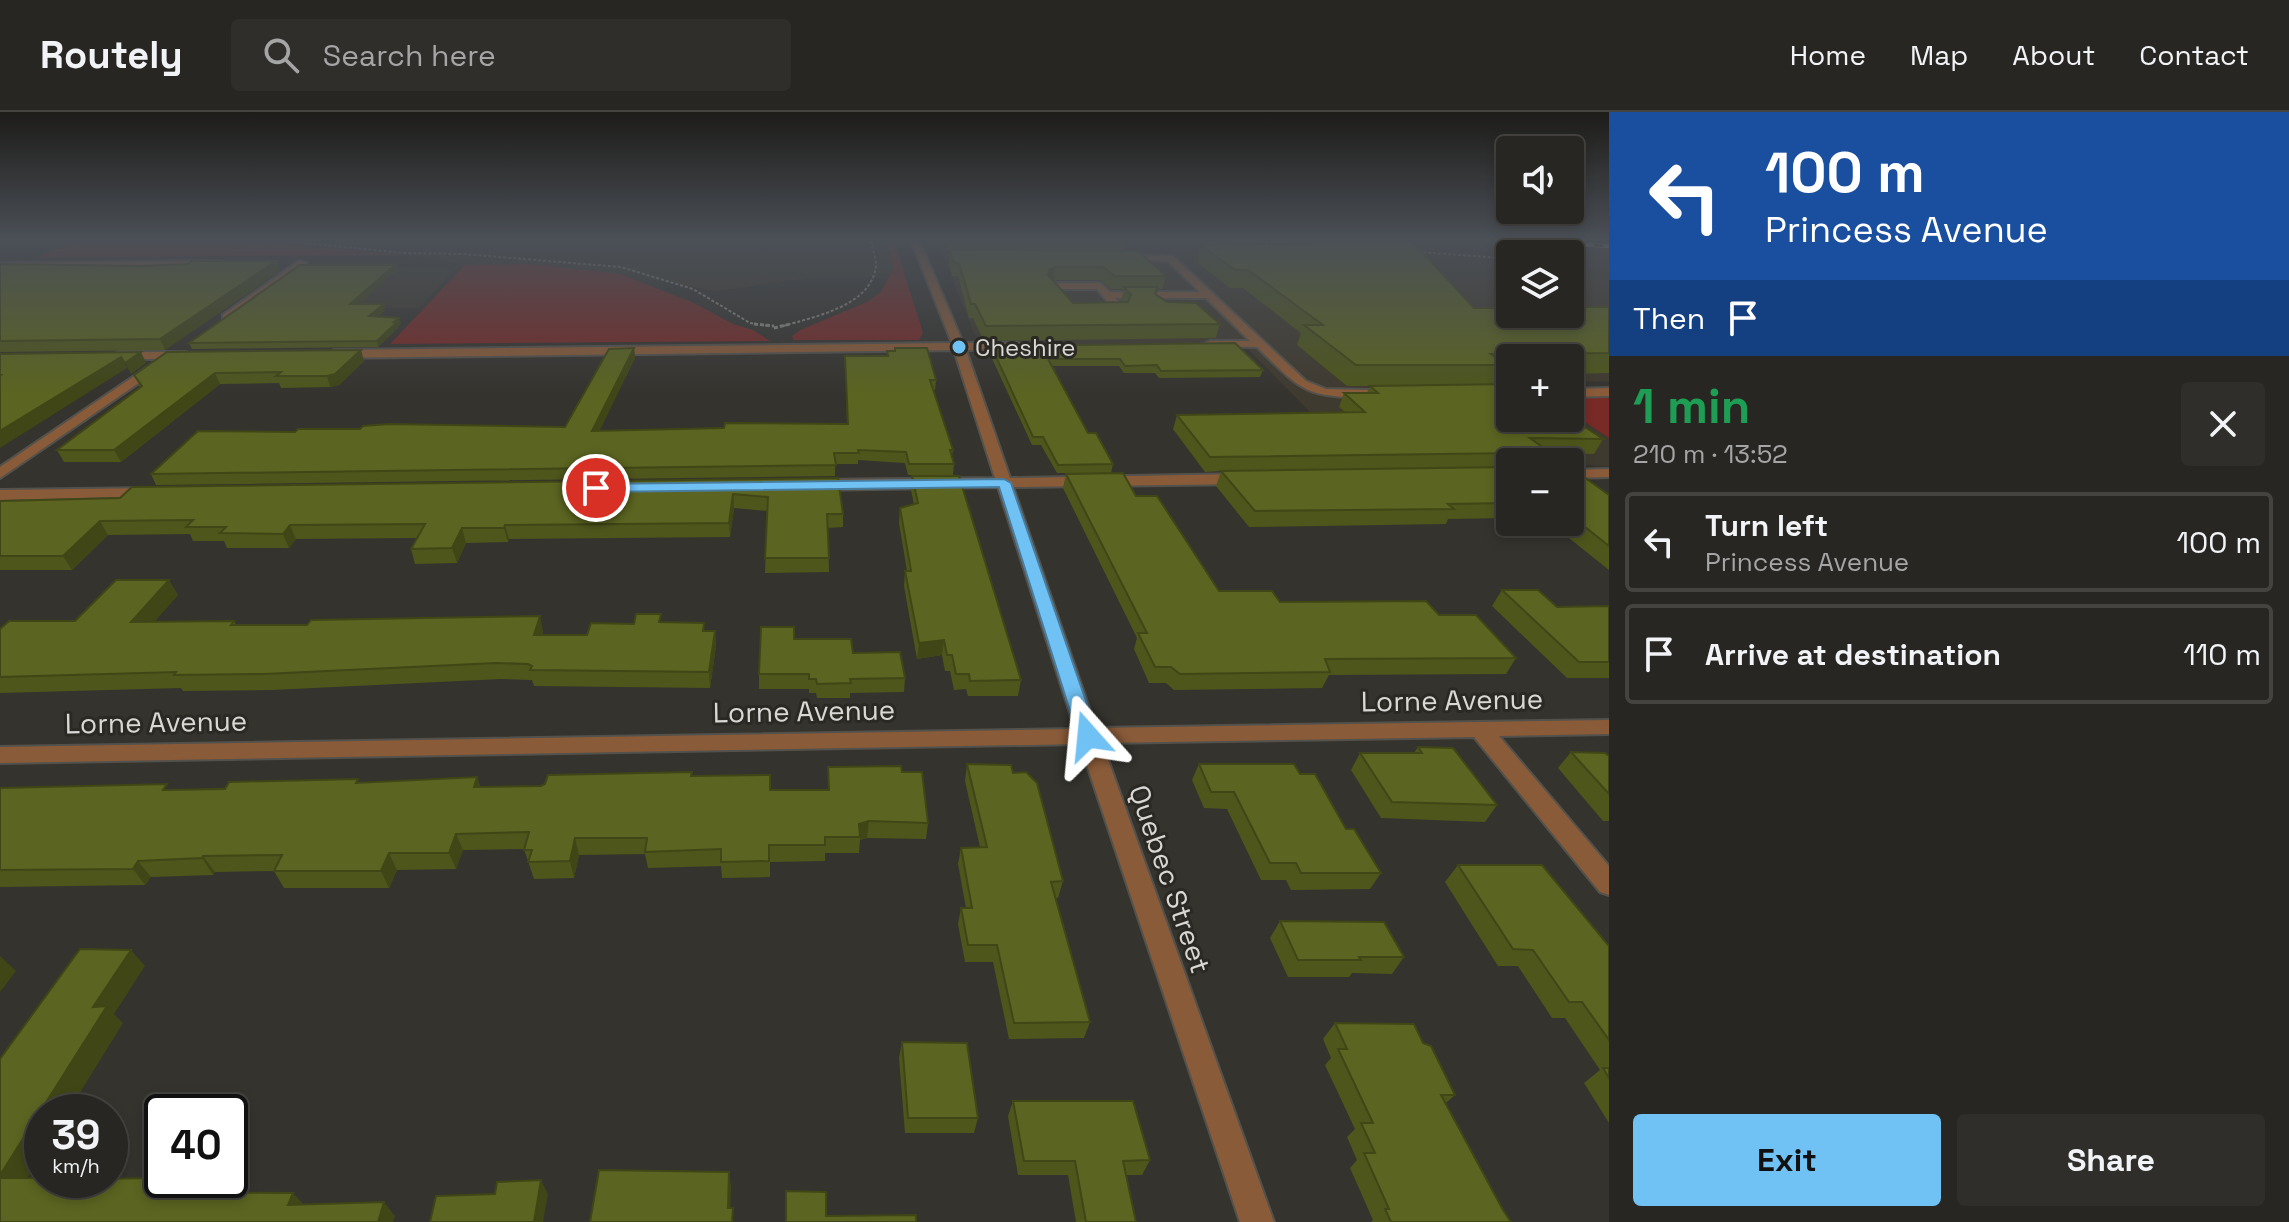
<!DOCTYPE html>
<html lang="en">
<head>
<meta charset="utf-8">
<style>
  body { margin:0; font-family:"Space Grotesk",sans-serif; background:#302e2a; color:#f1f3f6; height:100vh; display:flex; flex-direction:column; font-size:30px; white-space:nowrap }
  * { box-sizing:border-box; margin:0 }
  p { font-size:26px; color:#a5a5a5 }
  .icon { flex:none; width:44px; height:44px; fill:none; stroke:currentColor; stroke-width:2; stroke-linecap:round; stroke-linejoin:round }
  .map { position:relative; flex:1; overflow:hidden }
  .panel { display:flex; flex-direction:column; background:#282622; width:680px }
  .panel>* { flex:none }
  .top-card { background:#1a4fa0; color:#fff; overflow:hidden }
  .tools { position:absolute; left:1496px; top:24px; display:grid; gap:16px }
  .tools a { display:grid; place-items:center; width:88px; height:88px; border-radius:8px; background:#282622; box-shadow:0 4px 12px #0003,0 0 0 2px #444340; font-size:40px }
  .speed { position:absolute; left:24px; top:982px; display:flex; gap:16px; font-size:40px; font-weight:700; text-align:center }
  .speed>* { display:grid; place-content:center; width:104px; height:104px; border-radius:50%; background:#282622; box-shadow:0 4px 12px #0003,0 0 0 2px #444340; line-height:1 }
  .speed small { font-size:20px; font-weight:400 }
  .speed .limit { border:4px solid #111; border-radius:12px; background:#fff; color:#111 }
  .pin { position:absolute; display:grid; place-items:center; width:68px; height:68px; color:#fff; margin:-34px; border:4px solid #fff; border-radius:50%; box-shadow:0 2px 8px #0007 }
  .me { position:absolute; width:88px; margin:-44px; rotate:342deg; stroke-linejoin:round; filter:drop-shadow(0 0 6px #0008) }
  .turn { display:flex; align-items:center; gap:28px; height:168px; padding:0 24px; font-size:36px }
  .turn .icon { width:104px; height:104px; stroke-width:2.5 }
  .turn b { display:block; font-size:56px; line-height:68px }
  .then { display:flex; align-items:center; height:76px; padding:0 24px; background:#0003; gap:16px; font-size:30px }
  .round { display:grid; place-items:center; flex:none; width:84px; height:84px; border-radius:8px; background:#302e2a }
  .overview { display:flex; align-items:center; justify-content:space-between; height:136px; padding:0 24px }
  h1 { font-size:48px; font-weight:700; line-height:60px; color:#1e9e55 }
  .primary-button { display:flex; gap:16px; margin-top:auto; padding:16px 24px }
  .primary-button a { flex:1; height:92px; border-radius:8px; background:#70c1f4; color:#111; font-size:32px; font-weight:700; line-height:92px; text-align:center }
  .primary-button a+a { background:#302e2a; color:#f1f3f6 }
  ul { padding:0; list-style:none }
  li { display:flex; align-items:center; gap:24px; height:100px; margin:0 16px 12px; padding:0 8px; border:4px solid #444340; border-radius:8px }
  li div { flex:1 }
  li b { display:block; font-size:30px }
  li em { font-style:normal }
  header { display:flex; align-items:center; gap:48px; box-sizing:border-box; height:112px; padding:0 40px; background:#282622; border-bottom:2px solid #444340 }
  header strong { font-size:38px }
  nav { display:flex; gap:44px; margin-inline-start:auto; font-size:28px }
  .search { width:560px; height:72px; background:#302e2a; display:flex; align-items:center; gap:20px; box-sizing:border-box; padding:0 28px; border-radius:8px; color:#a5a5a5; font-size:30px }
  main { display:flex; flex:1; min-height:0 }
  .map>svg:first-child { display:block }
  .built { fill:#3f3a2f; fill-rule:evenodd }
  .green { fill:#782a27 }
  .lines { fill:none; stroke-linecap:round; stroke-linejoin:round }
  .minor-casing { stroke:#53514c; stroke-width:4 }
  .path-far1 { stroke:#8d8b87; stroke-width:2; stroke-dasharray:3 2; stroke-linecap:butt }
  .path { stroke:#8d8b87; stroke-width:3; stroke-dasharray:4 2; stroke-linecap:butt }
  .minor { fill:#8a5b39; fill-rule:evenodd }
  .rail-casing { stroke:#c7c5c2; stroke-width:4 }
  .rail { stroke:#2b2924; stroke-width:3; stroke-dasharray:9; stroke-linecap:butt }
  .wall { fill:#4e561c; fill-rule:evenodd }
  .shaded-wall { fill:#404616 }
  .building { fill:#5b6420; stroke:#404616; stroke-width:2 }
  .route { fill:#70c1f4; stroke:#497d9f; stroke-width:2 }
  .poi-dot { fill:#70c1f4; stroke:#2b2924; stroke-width:3 }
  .labels { text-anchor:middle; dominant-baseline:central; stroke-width:6; stroke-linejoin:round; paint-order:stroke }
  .far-poi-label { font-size:24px; fill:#dad8d5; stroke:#2b2924; text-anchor:start }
  .street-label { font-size:28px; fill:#dad8d5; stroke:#2b2924 }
</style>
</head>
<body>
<header>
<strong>Routely</strong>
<div class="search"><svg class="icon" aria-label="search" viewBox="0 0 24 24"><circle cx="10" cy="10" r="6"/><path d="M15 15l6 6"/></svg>Search here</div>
<nav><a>Home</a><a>Map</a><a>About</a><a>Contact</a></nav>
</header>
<main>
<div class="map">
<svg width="1609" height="1110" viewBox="0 0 1609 1110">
  <rect width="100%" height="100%" fill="#35332e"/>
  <path class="built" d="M246 128H887L893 158 887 166 818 165 717 179 620 162 531 152 465 153 405 143Z
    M937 128H1534L1609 132V269L1570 270V246H1510V306H1570V300L1609 326V354L1510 350 1363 354 1247 236 992 238 974 221ZM1510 142H1570V202H1510Z
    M313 155 456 156 419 196H348Z"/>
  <path class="green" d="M77 128H246L405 143 38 145Z
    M887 128H894L923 221 919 228H793L792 224 800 218 867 190 881 180 893 157Z
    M531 152 620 162 694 191 733 212 753 218 770 229 390 232 465 153Z
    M1570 285H1609V326L1570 300Z"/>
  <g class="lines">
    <defs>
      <path id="minor" d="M911 128H919L963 231H1018L1024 234 1018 237 966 238 1010 366 1244 362 1252 367 1244 372 1013 375 1096 616 1609 608V622L1499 624 1609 754V783L1600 780 1474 625 1102 631 1274 1110H1240L1080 632 0 651V635L1075 617 998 375 812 378 804 373 812 368 995 366 954 238 334 246 328 242 334 238 952 231Z
        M1118 142 1173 144 1306 269 1326 277 1370 278 1376 282 1370 286C1304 284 1304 281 1257 235L1206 234 1204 232 1210 229H1250L1206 186H1115L1126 199 1121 202 1101 199 1102 197 1113 196 1097 177H1060L1071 192 1066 195 1048 174 1053 171H1100L1110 180H1200L1168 149 1115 147Z
        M219 149 216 154 0 157V151Z
        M299 149 307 151 231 207H223V203Z
        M118 240H186L192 244 186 248 114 246 112 244Z
        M155 250 165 253 0 366V355Z
        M1609 276V284L1570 285V277Z
        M1609 357V365L1570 366V358Z
        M152 376 160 381 157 384 0 388V378Z"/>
    </defs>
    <use href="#minor" class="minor-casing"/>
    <path class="path-far1" d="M274 128 403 141 463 142 621 155 693 177 750 211 770 214
      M1235 128 1305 132
      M1418 140 1501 146
      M783 214C813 205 873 194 876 153 876 146 872 135 870 128"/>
    <path class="path" d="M754 212 774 214
      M774 216 790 212
      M1492 272H1510"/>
    <use href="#minor" class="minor"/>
    <defs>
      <path id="rail" d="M1504 128 1609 134"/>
    </defs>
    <use href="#rail" class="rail-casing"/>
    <use href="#rail" class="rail"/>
  </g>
  <path class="wall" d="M944 128H1124L1122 139 1166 164 1162 177H1158L1156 182 1167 190 1220 212 1216 226 984 229 973 206H969L958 164H952L949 150 950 138H947ZM1053 168H1100L1111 177H1124L1121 189 1122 190 1073 191Z
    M1301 128H1411L1474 196 1609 195V261L1570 262V246H1510V263H1502L1497 272 1603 327 1594 342 1551 341 1563 350H1510V406L1448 407 1446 412 1249 415 1216 374 1221 359 1205 360 1173 317 1177 303 1345 300 1339 295 1344 281H1367L1370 274H1392H1347L1297 233 1301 221 1243 176H1230L1197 150 1201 133 1300 132Z
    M276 149 280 159 165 238 0 240V152L140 154Z
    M397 158 358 192 385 198 377 205 401 211 398 214V216L378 235 192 237 189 231Z
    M991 234 1263 258 1260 265 1159 266 1155 261H1124L1119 254H1052L1088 321 1113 352 1111 361H1057L1041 333H1032L990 242Z
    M634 236 635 246 599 319 847 312 845 244H887V239H894L895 236 936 268 935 278H933L953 338 952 345 954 352 953 363H908L905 351 858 348V352H835V364L156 373 151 362 295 320 565 315Z
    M364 249 339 273 330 275 281 276 279 271 220 272 121 350H64L57 338 140 275 134 263Z
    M1570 355 1609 383V458L1549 410H1570Z
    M1066 362 1136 384 1219 479 1280 490 1439 503 1516 546 1506 562 1329 563 1322 576 1174 578 1166 571H1149L1134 537 1137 526 1063 376Z
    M912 364 1021 568 1018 584H968L966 577 954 578 950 559H945L942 543 917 547 904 474 905 459H907L899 411 900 396 914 392 911 378Z
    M838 366 843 402V415L828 416 829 460 765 461 767 399 734 396 730 425 509 427 508 430 466 431 457 451 415 452 411 437 417 426 296 427 289 436H227L224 429H193L190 422 108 423 72 458H0V389Z
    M1502 478 1557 495 1609 494V566H1567L1492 494Z
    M178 483 154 510 234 509 236 513 543 519 542 523H587L634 512 662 510 705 519H715L716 534 710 576 534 574 532 568 501 567 272 578 183 579 181 576 0 581V517L75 509Z
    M794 527 853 541 905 566 904 580 850 581V586H817L816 581H809V577H759V562Z
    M1418 635 1497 693 1485 710 1381 706 1351 658 1360 641H1414Z
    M1571 640 1609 644V709H1603L1558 656Z
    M967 652 1013 661 1063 769 1058 786H1056L1090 910 1084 926 1009 927 993 850H965L958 812 961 796H966L958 752 961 736 980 735 965 669Z
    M1199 652 1300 662 1346 717 1381 761 1370 777 1291 778 1286 768H1261L1227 697 1204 696 1192 668Z
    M828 655 902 660 928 711 926 727 867 726 860 728 859 741H825V749L770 750V765L722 766 721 754 648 756 645 742 579 743 574 766 534 767 524 737 463 738 456 757 397 758 389 776H284L274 759 215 760 213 763 151 765 145 773 0 775V676L171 678 360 671 481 675 541 674 692 660V664L771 678H828Z
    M1458 753 1609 834V1011L1584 971 1600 958 1565 906H1552L1518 854H1498L1445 770Z
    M1280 809 1404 845 1392 862 1352 861 1349 865H1288L1270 826Z
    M1335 911 1423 931 1455 983 1446 991 1503 1098 1511 1110H1371L1373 1108 1350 1056 1357 1048 1347 1025 1355 1017 1325 953 1331 946 1323 927Z
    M902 930 978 1006 974 1021H905L899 946Z
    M1013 989 1150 1048 1142 1063H1126L1136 1110H1076L1068 1063H1018L1008 1004Z"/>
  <path class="shaded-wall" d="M276 149 280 159 165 238 160 227Z
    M395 153 397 158 352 198 350 192Z
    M1055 155 1053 168 1046 171 1049 158Z
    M384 192 385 198 371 210 369 204Z
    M399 206 401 211 398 214V216L378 235 377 229Z
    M634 236 635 246 594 330 592 319Z
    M361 238 364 249 339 273 330 275 327 264Z
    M141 240 146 251 131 262 125 251Z
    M121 245 127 256 0 336V319Z
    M215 261 220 272 121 350 114 338Z
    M733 382 734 396 730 425 729 411Z
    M100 409 108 423 72 458 63 444Z
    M290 413 296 427 289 436 283 422Z
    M505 413 509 427 508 430 504 416Z
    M462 416 466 431 457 451 452 436Z
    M169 468 178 483 141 525 131 510Z
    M540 504 543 519 538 539 534 523Z
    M715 519 716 534 710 576 709 560Z
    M944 528 942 543 917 547 919 531Z
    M477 665 483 681 474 675Z
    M869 709 867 726 860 728 859 712Z
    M456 722 463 738 456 757 449 741Z
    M575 726 579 743 574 766 570 749Z
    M389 741 397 758 389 776 381 759Z
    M203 744 215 760 213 763 202 746Z
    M138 749 151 765 145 773 133 757Z
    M131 838 145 854 114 902 123 911 68 1000H42V1042L19 1080 0 1067V1063L93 895Z
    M0 844 16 859 0 880Z
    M729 1060 731 1074 730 1109 728 1096Z
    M154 1066 171 1081 147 1080Z
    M541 1068 548 1082 543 1110H534Z
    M293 1081 306 1095 288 1093Z
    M384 1090 395 1104 393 1110H378Z"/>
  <path class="building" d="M1309 128H1411L1474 196H1510V202H1570V195H1609V241L1491 242 1507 253H1356L1304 213H1323L1248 158H1235L1201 133 1311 132Z
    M950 138 1138 139 1166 164H1114L1103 155H1055L1049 158 1048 163 1073 191 1128 190 1131 183 1124 175H1158L1155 182 1167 190 1196 191 1220 212 986 214 975 192H971L959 151H954Z
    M192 149H276L160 227 0 229V152L140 154 188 152Z
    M300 153H395L350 192H384L369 204 399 206 394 210H397L377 229 189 231Z
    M1235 231 1263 258 1161 259 1157 253 1125 254 1120 247H1048L1088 321H1096L1113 352 1058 353 1043 325H1033L991 234Z
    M634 236 592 319 724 316 725 311 848 312 845 244H888L887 239H895V236H927L936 268H930L953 338H950L954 352H909L906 340 858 338 859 341H834L836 353 151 362 198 319 295 320 298 317H360L363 314 389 312 565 315 609 237Z
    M361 238 335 262 327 264H276L281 260 215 261 114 338H57L142 274 134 263 167 240Z
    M141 240 125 251 121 245 0 319V264L1 263H0V242Z
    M1510 272V306L1570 305 1603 327 1530 326 1563 350H1520L1521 344 1518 341 1210 345 1177 303 1365 300 1344 281H1378L1370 274Z
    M1510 355V391L1448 392 1454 397 1255 399 1221 359Z
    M1570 355 1609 383V434L1570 403Z
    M1123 361 1136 384H1157L1219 479H1272L1280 490 1426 489 1439 503H1476L1516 546 1325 547 1330 560 1180 562 1171 555H1155L1138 521H1147L1066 362Z
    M912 364H959L1021 568 970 569 969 562H956L952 543H947L944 528 919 531 905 459H911L910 453 900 396 918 391Z
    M838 366 843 402H827L829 446H765L768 385 733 382 729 411 505 413 504 416H462L452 436 411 437 425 412 290 413 283 422 220 421 226 415H186L193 408 100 409 63 444H0V389L120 386 132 375Z
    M116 468H169L131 510 234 509 231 513H307L311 508 540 504 534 523H587L591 511 634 512 636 502H661L659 510 704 511 703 519H715L709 560 530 558 532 554 528 552 496 551 264 562 174 563 176 560 0 565V517L9 509H75Z
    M1502 478H1538L1557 495 1609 494V550H1579Z
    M761 515H794V527H851L853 541 900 540 905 566 850 567 851 571 817 572 816 567H809V562H759Z
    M1418 635 1453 636 1497 693 1392 690 1360 641H1422Z
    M1571 640 1605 641 1609 644V682Z
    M967 652 1011 653 1013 661 1026 660 1037 671 1063 769 1051 770 1090 910 1014 911 997 833H968L961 796H972L961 736 987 735Z
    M1199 652H1294L1300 662H1315L1346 717H1354L1381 761H1301L1296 751H1270L1234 680H1211Z
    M901 654 902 660H922L928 711 869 709 859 712 860 725H825V733H769V749L721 750V737L645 740 647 726H575L570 749 528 750 532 738H524L529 720 456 722 449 741H389L381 759H274L282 743 203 744 202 746 138 749 133 757 0 758V676L167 672 163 678 225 677 229 670 358 667 356 671 477 665 474 675 541 674 545 672 548 663 692 660 691 664 770 663V678H829L828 655Z
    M1458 753H1542L1609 834V928L1582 890H1569L1533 838 1513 837Z
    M1280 809 1384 810 1404 845H1359L1361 848H1298Z
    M80 837 131 838 93 895 107 894 0 1063V947Z
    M1335 911 1414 912 1423 931 1431 934 1455 983H1441L1503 1098 1511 1110H1391L1385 1097H1389L1364 1041H1375L1361 1011H1373L1338 937H1347Z
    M902 930 967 931 978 1006H908Z
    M1603 956H1609V966Z
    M1013 989H1133L1150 1048 1123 1049 1136 1110H1086L1075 1049H1024Z
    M599 1058 729 1060 728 1096H733L732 1110H590Z
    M0 1066H42V1068L154 1066 147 1080 293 1081 288 1093 384 1090 378 1110H0Z
    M541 1068 534 1110H430L436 1084 495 1082 497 1070Z
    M786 1079 826 1080V1104L916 1103V1110H786Z"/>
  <linearGradient id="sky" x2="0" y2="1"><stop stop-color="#1d1c19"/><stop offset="0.45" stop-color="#4b5057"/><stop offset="1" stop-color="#4b5057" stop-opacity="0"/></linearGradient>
  <rect width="1609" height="283" fill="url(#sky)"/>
  <path class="route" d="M1004 367 1011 371 1098 624 1095 629H1081L1078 624 999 375 596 380 589 376 596 372Z"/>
  <circle class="poi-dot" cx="959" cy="235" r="8"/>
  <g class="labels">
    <g class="far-poi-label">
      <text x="975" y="235">Cheshire</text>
    </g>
    <g class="street-label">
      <text transform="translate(1452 588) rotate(-1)">Lorne Avenue</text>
      <text transform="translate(804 599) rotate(-1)">Lorne Avenue</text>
      <text transform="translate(156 610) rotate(-1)">Lorne Avenue</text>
      <text transform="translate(1170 767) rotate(71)">Quebec Street</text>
    </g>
  </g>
</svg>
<div class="tools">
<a><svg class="icon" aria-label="sound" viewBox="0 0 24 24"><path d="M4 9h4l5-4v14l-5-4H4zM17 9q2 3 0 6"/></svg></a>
<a><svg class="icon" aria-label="layers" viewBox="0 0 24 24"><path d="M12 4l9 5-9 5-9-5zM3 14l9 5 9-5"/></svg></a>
<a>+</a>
<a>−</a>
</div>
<div class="speed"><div>39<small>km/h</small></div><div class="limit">40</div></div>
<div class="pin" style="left:596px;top:376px;background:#d93025"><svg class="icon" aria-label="arrive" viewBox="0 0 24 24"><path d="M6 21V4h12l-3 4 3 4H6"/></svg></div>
<svg class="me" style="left:1088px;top:624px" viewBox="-20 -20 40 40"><path d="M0-17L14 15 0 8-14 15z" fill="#70c1f4" stroke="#fff" stroke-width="4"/></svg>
</div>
<section class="panel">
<div class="top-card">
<div class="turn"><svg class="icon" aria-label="left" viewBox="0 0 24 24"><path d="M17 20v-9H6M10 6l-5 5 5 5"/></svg><div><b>100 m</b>Princess Avenue</div></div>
<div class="then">Then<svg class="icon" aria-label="arrive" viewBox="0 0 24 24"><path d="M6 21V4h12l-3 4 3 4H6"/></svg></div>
</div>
<div class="overview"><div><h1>1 min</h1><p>210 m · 13:52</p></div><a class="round"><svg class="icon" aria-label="close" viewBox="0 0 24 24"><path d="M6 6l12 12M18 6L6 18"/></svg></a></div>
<ul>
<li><svg class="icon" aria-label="left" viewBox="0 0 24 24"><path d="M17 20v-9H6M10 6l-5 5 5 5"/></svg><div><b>Turn left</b><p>Princess Avenue</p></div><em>100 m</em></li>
<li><svg class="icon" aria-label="arrive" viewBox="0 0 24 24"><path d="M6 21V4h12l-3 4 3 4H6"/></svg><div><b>Arrive at destination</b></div><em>110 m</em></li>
</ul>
<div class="primary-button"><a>Exit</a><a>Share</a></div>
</section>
</main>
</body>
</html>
